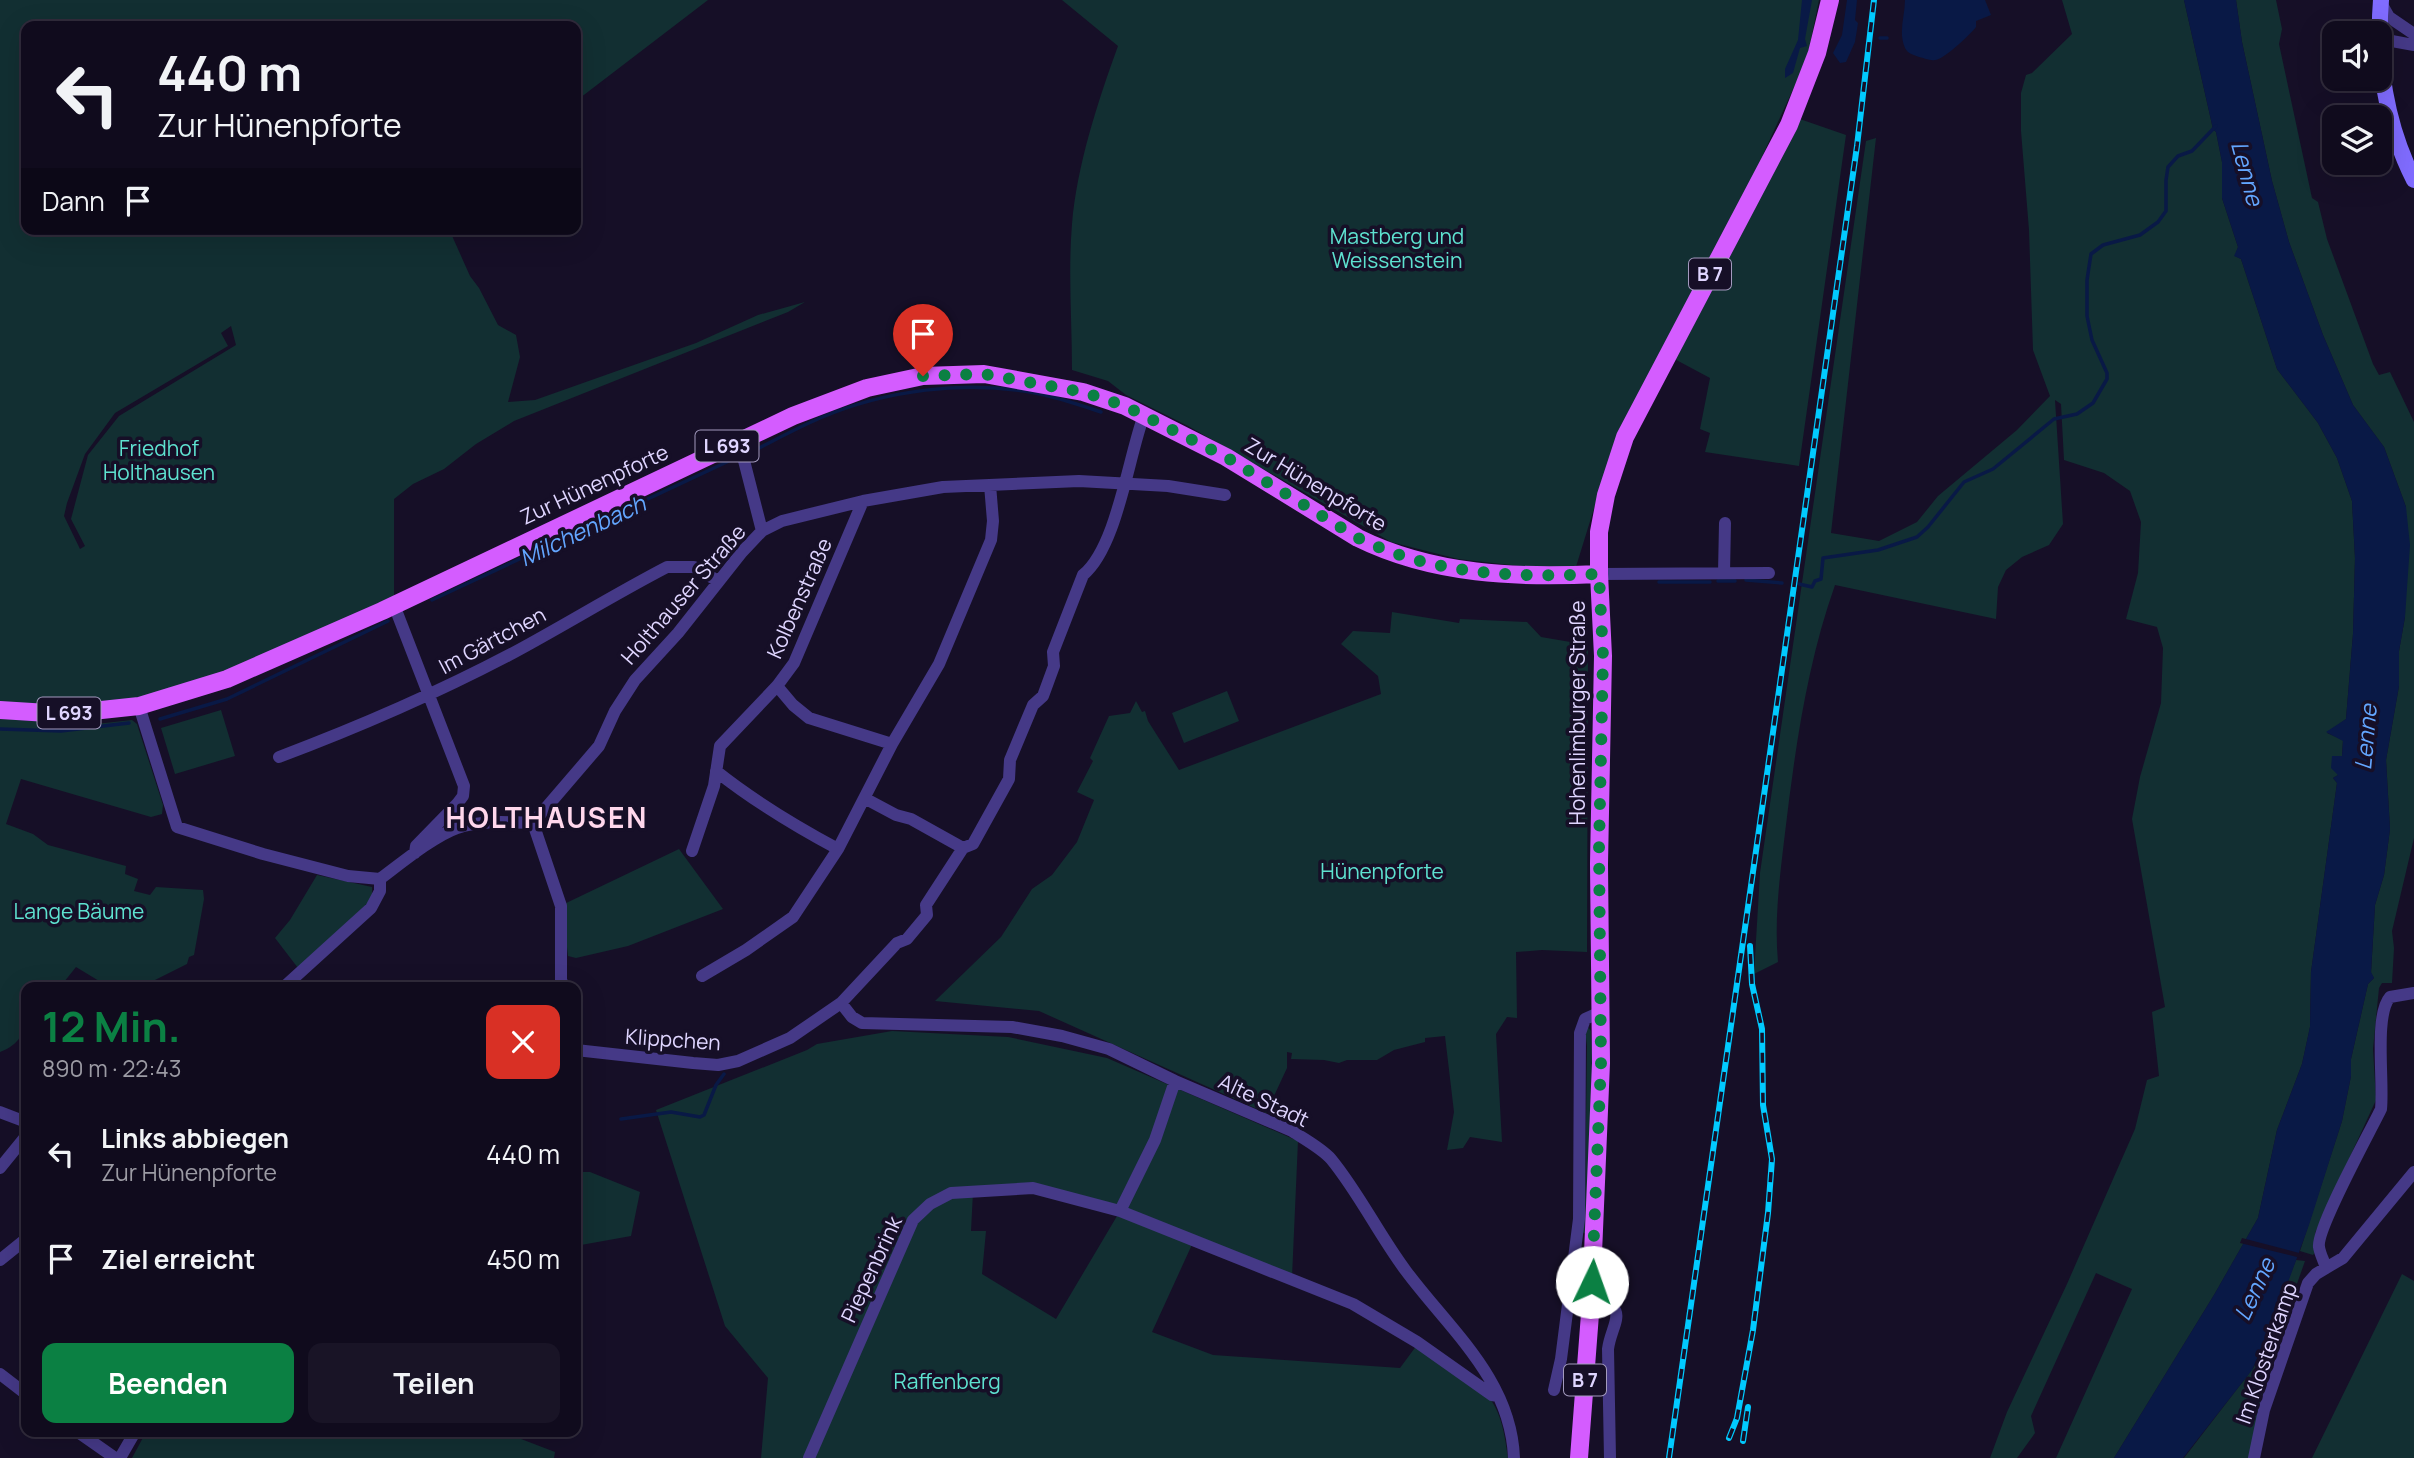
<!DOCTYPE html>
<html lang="de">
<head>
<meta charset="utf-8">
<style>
  body { margin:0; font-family:Manrope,sans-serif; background:#191426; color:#f1f3f6; height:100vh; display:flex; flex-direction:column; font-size:26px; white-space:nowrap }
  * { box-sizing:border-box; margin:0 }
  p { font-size:23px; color:#9c9ba4 }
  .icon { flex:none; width:38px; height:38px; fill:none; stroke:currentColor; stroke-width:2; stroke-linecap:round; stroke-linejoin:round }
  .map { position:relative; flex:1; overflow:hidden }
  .panel { position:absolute; left:21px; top:982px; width:560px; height:455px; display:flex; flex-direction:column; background:#100b1d; border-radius:14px; box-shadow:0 7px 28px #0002,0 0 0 2px #302b3b }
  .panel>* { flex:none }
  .guide { position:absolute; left:21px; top:21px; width:560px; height:214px; border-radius:14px; box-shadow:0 7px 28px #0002,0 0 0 2px #302b3b; background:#100b1d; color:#f1f3f6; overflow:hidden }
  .controls { position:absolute; left:2322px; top:21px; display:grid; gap:14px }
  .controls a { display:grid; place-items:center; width:70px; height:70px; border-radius:14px; background:#100b1d; box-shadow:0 7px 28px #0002,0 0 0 2px #302b3b; font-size:35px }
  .pin { position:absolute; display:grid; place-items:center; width:60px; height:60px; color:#fff; margin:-72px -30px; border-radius:50% 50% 50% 0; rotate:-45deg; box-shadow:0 0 7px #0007 }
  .pin .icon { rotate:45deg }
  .me { position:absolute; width:77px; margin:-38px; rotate:3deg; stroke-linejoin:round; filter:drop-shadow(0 0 5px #0008) }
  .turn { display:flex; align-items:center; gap:24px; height:147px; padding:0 21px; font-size:32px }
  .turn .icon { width:91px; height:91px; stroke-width:2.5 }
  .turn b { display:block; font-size:49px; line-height:60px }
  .then { display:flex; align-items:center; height:66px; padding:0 21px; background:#0003; gap:14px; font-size:26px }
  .round { display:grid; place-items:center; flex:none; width:74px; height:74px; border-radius:14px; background:#191426 }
  .summary { display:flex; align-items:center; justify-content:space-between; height:119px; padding:0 21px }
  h1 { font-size:42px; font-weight:700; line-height:52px; color:#0b8043 }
  .button { display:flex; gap:14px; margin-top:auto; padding:14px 21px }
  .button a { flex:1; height:80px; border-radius:14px; background:#0b8043; color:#fff; font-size:28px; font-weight:700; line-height:80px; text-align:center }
  .button a+a { background:#191426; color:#f1f3f6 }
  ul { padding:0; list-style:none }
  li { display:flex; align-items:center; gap:21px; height:105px; padding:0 21px }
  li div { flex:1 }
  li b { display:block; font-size:26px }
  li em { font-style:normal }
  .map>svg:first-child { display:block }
  .green { fill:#122f32; fill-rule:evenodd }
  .water { fill:#091946 }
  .pier { fill:#160f27 }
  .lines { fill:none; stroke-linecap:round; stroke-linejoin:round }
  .stream { stroke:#091946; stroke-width:3.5 }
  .minor { stroke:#453987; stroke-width:12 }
  .secondary { stroke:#806cff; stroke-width:16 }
  .primary { stroke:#d45cff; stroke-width:18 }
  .rail-casing { stroke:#01caff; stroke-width:6 }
  .rail { stroke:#160f27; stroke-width:3.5; stroke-dasharray:10; stroke-linecap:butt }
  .route { stroke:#0b8043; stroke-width:12; stroke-dasharray:0 21.6 }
  .labels { text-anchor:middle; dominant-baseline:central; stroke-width:7; stroke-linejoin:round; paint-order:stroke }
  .shield { fill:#160f27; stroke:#a39abe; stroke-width:2 }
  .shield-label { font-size:19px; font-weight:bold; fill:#dfd5ff }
  .park-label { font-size:21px; fill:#5ee2d0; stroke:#160f27 }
  .street-label { font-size:21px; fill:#dfd5ff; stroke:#160f27 }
  .water-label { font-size:23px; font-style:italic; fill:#63a6ff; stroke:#160f27 }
  .district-label { font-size:28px; font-weight:bold; letter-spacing:2px; fill:#ffd7ec; stroke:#160f27 }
</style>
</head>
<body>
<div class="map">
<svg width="2414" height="1458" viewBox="0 0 2414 1458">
  <rect width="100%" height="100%" fill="#160f27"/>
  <path class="green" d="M0 0H708L576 101V26H26V229H449L470 276 479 288 498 325 516 335 520 357 508 402 535 400 696 343 758 315 805 302 788 312 514 421 476 444 444 469 413 484 394 499V605L272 661 88 712 87 725 132 720 137 724 163 805 162 814 151 817 21 779 6 824 33 834 48 845 126 866 125 874 138 879 134 891 150 895 156 887 203 890 204 899 194 955 189 957 187 964 141 987H109L76 967 60 987H26C26 1014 32 1040 0 1052ZM231 326 236 345 119 416 88 455 71 519 85 546 80 549 64 516 67 503 85 454 115 413 228 346 221 333Z
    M1062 0H1819L1807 59 1725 237 1604 476 1575 570H1556L1458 559 1391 542 1188 426 1126 395 1108 381 1072 370C1072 321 1068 272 1072 224 1077 165 1098 101 1118 46Z
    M2062 0H2184L2213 129 2216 132 2222 162V198L2238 247 2235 256 2241 259 2277 369 2318 423 2337 458 2352 501 2355 558 2353 634 2346 719 2327 733 2343 740 2342 756H2332L2338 775 2333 778 2337 783 2311 972 2310 1027 2302 1064 2277 1130 2258 1218 2214 1295 2114 1458H2056L2132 1289 2096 1273 2031 1416 2035 1433 2017 1458H1990L2007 1412 2067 1284 2135 1129 2147 1080 2159 1076 2152 1012 2165 1007 2132 819 2140 777 2161 703 2163 648 2157 627 2126 619 2138 573 2141 522 2130 491 2104 473 2064 460 2061 404 2055 400 2063 524 2049 545 2022 557 2006 570 1998 587 1996 619 1835 585C1807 664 1795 749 1785 833 1780 875 1774 919 1778 962L1754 974 1760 873 1866 141 1876 138 1831 533 1879 541 1917 522 1938 496 2017 430 2050 396 2033 350 2029 230 2021 131V93L2026 75 2032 73 2072 34Z
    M2236 0H2276L2282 29 2279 44 2312 198 2318 202 2327 239 2373 364 2379 375 2390 372 2414 422V838L2392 931 2394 948 2392 983H2382L2379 988 2373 1049 2376 1100 2315 1233 2316 1251 2313 1255 2300 1251 2342 1121 2351 1076V1059L2368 984 2374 978 2371 973 2375 905 2384 875 2390 829 2386 760 2399 686V651L2405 617 2406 507 2384 447 2353 405 2323 335 2289 242 2272 181 2242 42Z
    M1794 117 1846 135 1799 466 1705 452 1710 433 1700 429 1710 378 1667 355Z
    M1392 612 1459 623 1460 619 1527 622 1541 637 1588 645 1587 952 1542 950 1516 952 1517 1018 1507 1017 1496 1034 1502 1142 1470 1137 1463 1148 1447 1150 1454 1112 1445 1036 1425 1038V1042L1394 1050 1377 1060H1347L1339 1063 1324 1060 1291 1059 1292 1053 1287 1052V1068L1266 1113 1039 1011 935 1001 1001 937 1032 889 1052 875 1077 842 1094 800 1077 792 1093 761 1090 758 1109 716 1130 713 1136 701 1142 712 1145 711 1148 721 1179 770 1381 694 1378 676 1341 644 1353 631 1390 633Z
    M1227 691 1239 721 1184 743 1172 713Z
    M221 710 235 756 175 774 161 728Z
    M679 849 723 909 628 946 576 958 568 956 562 905Z
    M317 875 372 887V899L298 968 275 938 290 920Z
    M1588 1027 1591 1031 1593 1072 1587 1234 1581 1232 1585 1198 1587 1046 1585 1030Z
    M892 1031 1008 1037 1107 1058 1298 1141 1292 1277 1195 1238 1152 1332 1213 1355 1400 1368 1417 1345 1488 1396C1502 1413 1505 1437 1508 1458H761L768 1378 725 1326 656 1110 807 1050 817 1044ZM1033 1188 1120 1211 1056 1319 982 1274 986 1231H971L973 1192Z
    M576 1172H590L640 1192 631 1236 581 1245 576 1259Z
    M2296 1260 2305 1261 2268 1366 2249 1458H2184L2254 1367Z
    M2402 1274 2414 1281V1458H2312Z
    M146 1432H503L555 1452 554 1458H132Z"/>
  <path class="water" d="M1802 0H1812L1805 39 1807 46 1800 48 1793 73 1785 78V69L1798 40Z
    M1847 0H1857L1855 20 1858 23 1855 42 1846 62 1840 63 1833 53 1842 35Z
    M1905 0H1985L1991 15 1976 21V27C1970 35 1943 60 1935 60 1930 61 1924 58 1919 57 1914 55 1908 54 1905 48 1898 32 1905 16 1905 0Z
    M2184 0H2236L2242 42 2272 181 2289 242 2323 335 2353 405 2384 447 2406 507 2410 545 2405 617 2399 651V686L2386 760 2390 829 2384 875 2375 905 2371 972 2374 978 2368 984 2351 1059V1076L2342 1121 2309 1225 2276 1315 2252 1370 2183 1458H2114L2214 1295 2258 1218 2277 1130 2302 1064 2310 1027 2311 972 2337 783 2333 778 2338 775 2331 768 2332 756H2342L2343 741 2326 732 2346 719 2353 634 2355 558 2352 501 2337 458 2318 423 2277 369 2241 259 2234 256 2238 247 2222 198V162L2216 132 2213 129Z"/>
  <path class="pier" d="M2242 1238 2303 1254 2301 1258 2240 1243Z"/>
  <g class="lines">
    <path class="stream" d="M1880 38H1887
      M753 451C775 440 797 428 820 418 886 390 964 380 1035 393 1057 397 1080 405 1101 412
      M1746 580 1782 583
      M1718 581H1735
      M1659 582H1710
      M1799 584 1812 587 1815 581 1821 579 1823 558 1878 550 1917 537 1928 527 1964 482 1993 469 2054 419 2077 414 2093 403 2107 379V373L2092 340 2087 316V280L2091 254 2103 245 2140 235 2158 222 2166 211V180L2168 167 2178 156 2192 151 2216 126
      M432 600 731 460
      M160 719 227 699 388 621
      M0 729 61 731 129 723
      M621 1119 671 1112 700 1117 704 1115 716 1085 724 1074"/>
    <path class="minor" d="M2381 3 2389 17 2414 34
      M2381 39 2414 45
      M739 441 762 531
      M1724 573 1725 523
      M1599 574 1769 573
      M394 605 464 786 463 796 457 804 416 846 415 853
      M139 706 177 827 263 854 348 876 380 879
      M892 744 939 664 991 540 993 521 990 485
      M279 757C359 727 437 693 513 653 565 625 615 594 667 567H694L718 581
      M716 771C755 802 795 826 838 849
      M866 799 896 815 911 819 963 848
      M533 823 561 906V979L563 987
      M692 851 714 786 720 746 777 686 794 663 863 501
      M380 879C400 864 434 836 457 828 481 820 509 822 533 823L599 746 615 711 635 680 678 633 742 552 762 531 782 521 863 501 943 487 1079 481 1168 486 1225 495
      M702 976 746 950 793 917 838 849 892 744 809 718 793 705 777 686
      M284 987 371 908 380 891V879
      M841 1003 852 1017 862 1023 1012 1027 1062 1036 1109 1049 1175 1081 1292 1131C1304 1139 1321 1148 1331 1159 1359 1193 1379 1235 1406 1271 1449 1329 1511 1379 1514 1458
      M576 1050 693 1063 718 1065 738 1061 790 1038 841 1003 897 943 907 939 927 915 926 905 963 848 973 844 1009 779 1010 760 1033 705 1043 696 1054 666 1053 652 1083 575C1117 547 1128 458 1144 415
      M0 1112 26 1122
      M0 1168 26 1136
      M1120 1211 1353 1304 1417 1342 1492 1395 1498 1396
      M0 1260 26 1239
      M2326 1268 2343 1258 2414 1172
      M1591 1301C1633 1305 1611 1324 1608 1349L1610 1458
      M0 1374 26 1394
      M1554 1390 1561 1359 1579 1219 1580 1033 1585 1019 1594 1015H1601
      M78 1432 115 1458
      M120 1458 135 1432
      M809 1458 913 1220 930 1204 951 1193 1033 1188 1120 1211 1155 1140 1175 1081
      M2254 1458 2264 1410 2308 1283 2316 1274 2326 1268C2324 1261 2320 1254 2319 1247 2316 1229 2370 1132 2381 1109 2384 1082 2374 1015 2390 997L2414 993"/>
    <path class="secondary" d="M2381 0C2376 61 2386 125 2414 180"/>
    <path class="primary" d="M0 710 64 714 139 706 227 679 382 611 793 416 867 388 923 376 984 374 1083 392 1125 406 1226 457 1358 538C1433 575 1517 578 1599 574
      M1579 1458 1591 1301 1601 1063 1599 864 1603 656 1599 574V532L1606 495 1625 437 1789 125 1817 53 1830 0"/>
    <defs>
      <path id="rail" d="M1729 1438 1737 1418 1753 1330 1768 1213 1772 1159 1763 1105 1762 1029 1752 984 1750 946
        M1743 1441 1748 1407
        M1669 1458 1857 146 1874 0"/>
    </defs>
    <use href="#rail" class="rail-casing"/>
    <use href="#rail" class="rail"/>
  </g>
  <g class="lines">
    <path class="route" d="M923 376 984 374 1083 392 1125 406 1226 457 1358 538C1433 575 1517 578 1599 574L1603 656 1599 849 1601 1063 1592 1282"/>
  </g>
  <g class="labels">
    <g class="shield">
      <rect x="1689" y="258.5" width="42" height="31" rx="5"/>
      <rect x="695.5" y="430.5" width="63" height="31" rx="5"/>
      <rect x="37.5" y="697.5" width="63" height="31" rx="5"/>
      <rect x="1564" y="1364.5" width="42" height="31" rx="5"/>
    </g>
    <g class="shield-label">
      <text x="1710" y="274">B 7</text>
      <text x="727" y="446">L 693</text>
      <text x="69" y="713">L 693</text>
      <text x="1585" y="1380">B 7</text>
    </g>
    <g class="park-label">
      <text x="1397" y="236">Mastberg und<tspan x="1397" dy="24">Weissenstein</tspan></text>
      <text x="159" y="448">Friedhof<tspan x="159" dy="24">Holthausen</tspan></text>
      <text x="1382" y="871">Hünenpforte</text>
      <text x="79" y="911">Lange Bäume</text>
      <text x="947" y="1381">Raffenberg</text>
    </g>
    <g class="street-label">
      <text transform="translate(594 484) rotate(-25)">Zur Hünenpforte</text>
      <text transform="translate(1316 484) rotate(31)">Zur Hünenpforte</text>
      <text transform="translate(683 594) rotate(-49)">Holthauser Straße</text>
      <text transform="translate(799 598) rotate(-66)">Kolbenstraße</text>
      <text transform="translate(492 640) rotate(-28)">Im Gärtchen</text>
      <text transform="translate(1577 713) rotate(-90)">Hohenlimburger Straße</text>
      <text transform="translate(673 1039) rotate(4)">Klippchen</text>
      <text transform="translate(1264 1100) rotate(25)">Alte Stadt</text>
      <text transform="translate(871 1269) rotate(-65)">Piepenbrink</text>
      <text transform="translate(2266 1353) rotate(-71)">Im Klosterkamp</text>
    </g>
    <g class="water-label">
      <text transform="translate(2248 173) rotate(75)">Lenne</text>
      <text transform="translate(582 530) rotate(-25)">Milchenbach</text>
      <text transform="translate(2365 737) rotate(-85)">Lenne</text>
      <text transform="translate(2254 1289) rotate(-65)">Lenne</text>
    </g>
    <g class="district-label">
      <text x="547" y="817">HOLTHAUSEN</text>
    </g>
  </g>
</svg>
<div class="controls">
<a><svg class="icon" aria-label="sound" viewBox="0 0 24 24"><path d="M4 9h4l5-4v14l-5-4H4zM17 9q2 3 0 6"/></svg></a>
<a><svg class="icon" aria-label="layers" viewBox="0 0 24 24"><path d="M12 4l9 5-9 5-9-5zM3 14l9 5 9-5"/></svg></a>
</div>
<div class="pin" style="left:923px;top:376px;background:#d93025"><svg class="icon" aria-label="arrive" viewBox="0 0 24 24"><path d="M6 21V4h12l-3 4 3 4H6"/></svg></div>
<svg class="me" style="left:1592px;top:1282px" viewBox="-20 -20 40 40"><circle r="19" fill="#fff"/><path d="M0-13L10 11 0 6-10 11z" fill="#0b8043"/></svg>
<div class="guide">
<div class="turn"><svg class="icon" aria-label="left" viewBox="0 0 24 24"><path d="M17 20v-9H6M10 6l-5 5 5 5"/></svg><div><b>440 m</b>Zur Hünenpforte</div></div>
<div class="then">Dann<svg class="icon" aria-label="arrive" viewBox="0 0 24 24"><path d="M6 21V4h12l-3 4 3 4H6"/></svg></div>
</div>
<section class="panel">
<div class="summary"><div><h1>12 Min.</h1><p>890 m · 22:43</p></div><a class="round" style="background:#d93025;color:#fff"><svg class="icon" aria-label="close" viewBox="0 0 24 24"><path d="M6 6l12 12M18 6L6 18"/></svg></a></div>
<ul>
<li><svg class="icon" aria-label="left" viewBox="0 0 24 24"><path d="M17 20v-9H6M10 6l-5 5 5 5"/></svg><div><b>Links abbiegen</b><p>Zur Hünenpforte</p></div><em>440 m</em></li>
<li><svg class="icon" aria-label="arrive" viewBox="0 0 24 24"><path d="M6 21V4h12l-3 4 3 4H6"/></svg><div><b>Ziel erreicht</b></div><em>450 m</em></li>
</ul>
<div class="button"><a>Beenden</a><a>Teilen</a></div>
</section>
</div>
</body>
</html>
